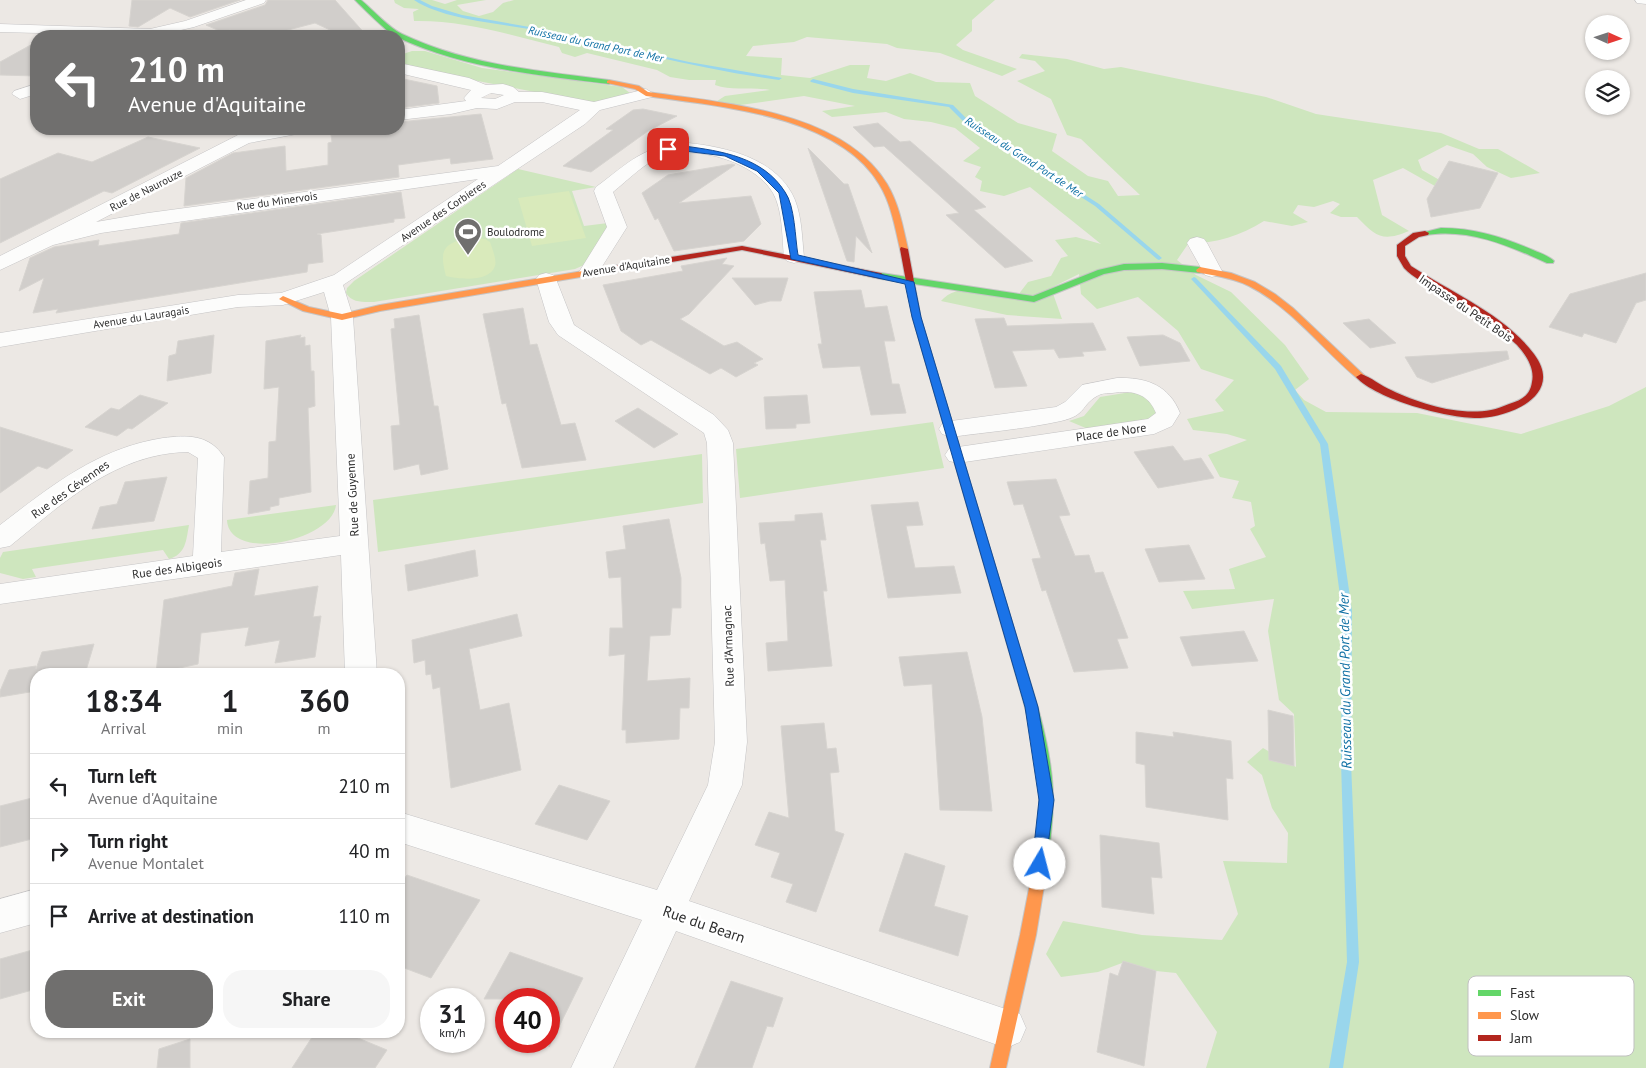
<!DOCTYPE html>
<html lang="en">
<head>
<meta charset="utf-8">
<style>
  body { margin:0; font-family:"PT Sans",sans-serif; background:#f6f6f6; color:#202124; height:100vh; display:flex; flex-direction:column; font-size:19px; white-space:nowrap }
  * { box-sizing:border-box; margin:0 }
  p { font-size:16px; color:#757577 }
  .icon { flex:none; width:28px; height:28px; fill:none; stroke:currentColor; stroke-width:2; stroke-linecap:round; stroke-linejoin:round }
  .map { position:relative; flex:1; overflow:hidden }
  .details { position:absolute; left:30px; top:668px; width:375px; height:370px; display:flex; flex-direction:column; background:#fff; border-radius:20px; box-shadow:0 1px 4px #0004 }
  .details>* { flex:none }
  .hud { position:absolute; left:30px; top:30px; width:375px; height:105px; border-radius:20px; box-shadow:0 1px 4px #0004; background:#706f6e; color:#fff; overflow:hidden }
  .needle { width:32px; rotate:93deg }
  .tools { position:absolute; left:1585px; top:15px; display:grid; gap:10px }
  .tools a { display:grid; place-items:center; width:45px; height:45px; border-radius:50%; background:#fff; box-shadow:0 1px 4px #0004; font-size:25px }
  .speed { position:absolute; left:420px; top:988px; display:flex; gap:10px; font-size:25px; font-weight:700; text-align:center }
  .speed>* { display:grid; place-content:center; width:65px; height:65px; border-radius:50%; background:#fff; box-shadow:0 1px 4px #0004; line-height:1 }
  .speed small { font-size:12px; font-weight:400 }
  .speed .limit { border:8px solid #d22; background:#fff; color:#111 }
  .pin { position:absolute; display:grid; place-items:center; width:42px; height:42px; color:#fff; margin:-21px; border-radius:10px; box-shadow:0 2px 8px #0006 }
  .me { position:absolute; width:55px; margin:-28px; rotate:8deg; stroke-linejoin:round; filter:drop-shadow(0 0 4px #0008) }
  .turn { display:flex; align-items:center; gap:18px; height:105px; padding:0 15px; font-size:22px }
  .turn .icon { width:65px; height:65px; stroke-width:2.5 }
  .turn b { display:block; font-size:35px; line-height:42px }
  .eta { display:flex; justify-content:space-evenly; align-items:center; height:85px; text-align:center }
  .eta b { font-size:30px; font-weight:600; line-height:35px }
  .cta { display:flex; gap:10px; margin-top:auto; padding:10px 15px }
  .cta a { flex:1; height:58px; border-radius:20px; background:#706f6e; color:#fff; font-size:20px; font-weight:600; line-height:58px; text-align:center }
  .cta a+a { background:#f6f6f6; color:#202124 }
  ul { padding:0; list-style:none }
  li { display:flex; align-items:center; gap:15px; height:65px; padding:0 15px; border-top:1px solid #e0e0e0 }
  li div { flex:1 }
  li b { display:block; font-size:19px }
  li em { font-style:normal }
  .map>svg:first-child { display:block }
  .green { fill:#cee6be }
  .pitch { fill:#d9eabb }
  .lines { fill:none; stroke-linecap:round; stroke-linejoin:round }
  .stream { fill:#99d6ec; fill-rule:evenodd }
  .building { fill:#d1cecb; stroke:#d7d4d0 }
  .street-casing { stroke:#c5c4c5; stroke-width:1 }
  .fast-casing { stroke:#c5c4c5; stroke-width:2 }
  .slow-casing { stroke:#c5c4c5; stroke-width:2 }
  .jam-casing { stroke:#c5c4c5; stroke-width:2 }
  .street { fill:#fcfcfb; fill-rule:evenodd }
  .fast { fill:#63d668; fill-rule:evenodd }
  .slow { fill:#ff974d; fill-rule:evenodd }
  .jam { fill:#b3261e; fill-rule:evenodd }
  .route { fill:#1a73e8; stroke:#114b97 }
  .labels { text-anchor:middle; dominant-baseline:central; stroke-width:5; stroke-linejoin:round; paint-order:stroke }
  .far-water-label { font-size:11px; font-style:italic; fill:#0d6fa3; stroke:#fff }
  .far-street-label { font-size:11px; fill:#2e2e2e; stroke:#fff }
  .far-poi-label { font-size:11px; fill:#2e2e2e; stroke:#fff; text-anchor:start }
  .street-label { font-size:12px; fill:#2e2e2e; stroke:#fff }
  .water-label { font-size:14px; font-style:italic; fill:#0d6fa3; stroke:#fff }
  .near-street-label { font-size:15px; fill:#2e2e2e; stroke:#fff }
  .key { fill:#fff; stroke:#c0c0c0; stroke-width:1 }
  .key-label { font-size:14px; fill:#2e2e2e }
</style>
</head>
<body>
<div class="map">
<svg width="1646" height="1068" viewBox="0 0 1646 1068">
  <rect width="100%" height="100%" fill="#ece8e4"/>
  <path class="green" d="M394 0H432L445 4 457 0H486L457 5 463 11 479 16 493 12 503 3 514 0H995L972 20V31L956 45 963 50 1017 69 1002 76 940 53 897 48 887 44 807 37 794 42 753 46 746 56 782 58 781 75 810 78 850 65H870L867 78 886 81 910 73 936 82 970 83 975 96 1018 123 1057 134 1052 151 1088 176 1108 181 1118 196 1140 195 1081 139 1067 135 1051 99 1017 81 1045 71 1035 61 1019 58 1022 54 1067 59 1104 69 1121 67 1266 97 1316 114 1441 133 1479 149H1498L1540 173 1511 178 1487 167 1473 154 1447 145 1418 160 1422 170 1443 182 1442 190 1403 168 1373 180 1382 215 1409 231C1383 242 1376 237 1357 217H1341L1330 213 1340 204 1333 201 1314 207 1298 205 1293 213 1308 222 1292 226 1264 221C1240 236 1217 243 1188 244L1177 260 1196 275 1231 292 1285 345 1309 379 1295 390 1304 400 1326 412 1417 413 1521 434 1609 406 1646 387V1068H1206L1217 1032 1176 973 1156 971 1122 963 1098 972 1061 977 1046 954 1063 921 1142 935 1222 940 1238 914 1223 861 1287 863 1288 833 1272 808 1262 775 1247 762 1263 748 1296 767 1294 714 1279 700 1268 631 1274 599 1192 609 1183 591 1235 589 1229 569 1266 557 1250 529 1255 526 1251 502 1232 498 1239 481 1220 477 1208 455 1247 440 1227 434 1193 430 1187 419 1224 411 1215 400 1234 380 1201 369 1178 331 1138 297 1097 309 1081 294 1079 274 1051 288 1062 319 1007 315 941 301C958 281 995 292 1018 295L1028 282 1051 276 1061 258 1068 256 1055 240 1076 237 1101 244 1030 187 1004 196 980 191 982 181 975 177 981 167 963 161 980 148 955 128 931 122 904 119 886 112 832 117 822 111 855 106 804 96 733 106 714 103 725 96 770 90C751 87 732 91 715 85L716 80H689L670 77 657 70 587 53 575 57 562 53 559 47C511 35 464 20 414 21L413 12 419 9 404 8 395 3Z
    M425 51 482 68 622 87 630 93 603 102H586L406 67 400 60 403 54 412 51Z
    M518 169 596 187 572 191 584 226 608 223 610 229 584 265 575 269 374 302C363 302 352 303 346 293L347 288 354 281Z
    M1131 392 1147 397 1158 411 1153 419 1088 429 1069 421 1084 416 1100 397Z
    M933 422 944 468 740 498 736 449Z
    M702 454 703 503 378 552 373 500Z
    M336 505C332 541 229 563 227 520Z
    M189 525C186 541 186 554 169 559L163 550 32 569 36 577 23 579 0 573V558L3 552Z"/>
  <path class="pitch" d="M569 191 586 238 532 246 518 198Z
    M469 237 485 239 490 242C492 248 497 260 495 266 489 283 459 279 446 276 439 250 443 244 469 237Z"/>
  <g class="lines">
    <path class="stream" d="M414 0H420L432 6 462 15 541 29 689 62 782 78 779 80C698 69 619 47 539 31 502 23 446 21 414 0Z
      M813 79 853 89 953 105 968 120 1099 204 1162 258 1159 260 1157 259 1095 206 964 122 949 107 853 93 811 82 810 81Z
      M1194 277 1196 278 1281 366 1328 444 1352 611 1351 762 1359 962 1343 1068H1329L1347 962 1341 762 1342 611 1320 444 1275 369 1192 280 1191 279Z"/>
  </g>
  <path class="building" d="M132 0H240L190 17 170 8 138 27 129 26Z
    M268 0H335L367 36H343L315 23 265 36H241L230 30 222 32 206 25 265 5Z
    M36 42V76L0 75V62Z
    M399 78 437 86 439 103 399 108Z
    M643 109 677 116 648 131 591 172 563 166 613 130 606 129 633 110Z
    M481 114 493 159 451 164 450 158 398 165 399 177 184 206 186 178 233 153 285 146 286 171 328 165V143L332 142 331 135 379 129H399V122Z
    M878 123 900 142 910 141 986 207 974 210 1033 261 1005 268 946 215 959 213 884 146 874 147 853 127Z
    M148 137 200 148 112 193 104 191 0 243V179L58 153 92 162Z
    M808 148 844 184H848L872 253 856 236 854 262 847 261Z
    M1449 161 1498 173 1480 208 1431 217 1427 199Z
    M732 164 735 165 679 203 751 196 761 224 744 241 674 251 658 218 655 220 642 193 668 175Z
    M401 192 405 218 394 219V222L317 234 321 235 323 262 308 264 307 272 56 313 58 309 33 313 44 278 19 291 30 258 54 247 99 240 98 246 179 234 181 223Z
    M727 258 722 264 734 266 689 314 680 319 724 346 737 342 763 359 754 363 758 365 736 377 721 368 710 374 651 340 641 345 621 331 603 285 683 271 681 266Z
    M1646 273V300L1636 303 1616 343 1584 333 1582 337 1549 327 1570 294Z
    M732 278H788L781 301H770L755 305Z
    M861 290 865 308 887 306 895 341H884L892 384H899L906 413 871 415 860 366 823 368 818 344H822L814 292Z
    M523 308 530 345 537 344 561 425 575 423 586 460 522 468 506 403 502 404 483 314Z
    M419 315 434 406H438L448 469 421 475 419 464 394 470 391 426 400 425 391 329 395 328 394 319Z
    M1004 318 1007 326 1093 323 1106 350 1082 352 1084 356 1059 358 1054 349 1012 351 1027 386 995 388 975 319Z
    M1369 319 1396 343 1370 348 1343 323Z
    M214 335 211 373 167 381 169 356 176 354 178 341Z
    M301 335 300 338 305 337V346L310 345 311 371H314L315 406 308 408 311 492 279 498V505L270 507V510L248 514 250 481 268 478 269 442 276 441 279 387 264 389 266 341Z
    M1163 335 1180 343 1190 361 1140 366 1127 337Z
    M1507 351 1509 359 1432 383 1417 377 1405 357Z
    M140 395 168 403 132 429 128 428 117 436 85 427 111 408 119 410Z
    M807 395 810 423 796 424V428L766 429 764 397Z
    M638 408 678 434 654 448 615 421Z
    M0 427 73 450 47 469 38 466 0 493Z
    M1173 446 1184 461 1201 458 1214 478 1158 488 1134 452Z
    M167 477 154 521 92 529 100 507 117 504 125 482Z
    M1056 479 1070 515 1059 516 1075 556 1089 555 1095 573 1103 572 1128 638 1117 639 1128 668 1074 672 1046 590 1042 591 1032 559 1041 558 1023 504 1014 505 1007 482Z
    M918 502 923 525 906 526 915 568 954 566 961 593 888 598 871 505Z
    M822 513 826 540H820L827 591H823L832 666 768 671 766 643 788 641 785 580 770 581 765 543 761 544 759 523 795 521V515Z
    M669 519 681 578V608H672L670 635 650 636 647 681 690 678 689 708H680L679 739 626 743V730H622L625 654 609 656 610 628H623L621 577 609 578 606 552 626 549 623 526Z
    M1189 545 1205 579 1159 582 1145 549Z
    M475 550 478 576 408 591 405 565Z
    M259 569 254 596 318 586 313 617 321 616 315 657 275 663 280 640 245 646 249 627 201 633 198 664 156 673 164 600 232 586 235 573Z
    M517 614 522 636 469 649 480 710 509 703 521 770 451 788 440 687 433 689 431 674 426 675 425 660 414 663 412 640Z
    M1244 631 1258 661 1192 666 1180 637Z
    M94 644 85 674H36V691L0 697V691L9 670 36 666V669L42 652Z
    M967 652 982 717 992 811 940 810 932 684 904 686 899 657Z
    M1268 710 1293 716 1294 766 1269 760Z
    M824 723 827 749 836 748 839 772 830 773 835 831 844 834 816 912 786 902 793 884 771 877 780 853 755 845 769 812 789 818 781 726Z
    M1136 732 1174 737 1173 732 1231 741 1233 779 1226 778 1228 820 1146 807 1145 765 1136 763Z
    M559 785 610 801 587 840 535 824Z
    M36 797V838L0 847V806Z
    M1100 835 1159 843 1162 878 1151 877 1154 914 1102 907Z
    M905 853 945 866 934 906 968 916 958 956 879 931Z
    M407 875 480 900 431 978 399 966V886Z
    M36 949V989L0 999V959Z
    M510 952 583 978 549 1047V999H484Z
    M1123 961 1156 971 1144 1066 1097 1052 1110 973 1118 976Z
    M731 981 783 998 773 1027 767 1026 752 1068H695Z
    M316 1031H341L387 1050 375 1068H292Z
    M190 1039V1068H157L159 1049Z"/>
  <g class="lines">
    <defs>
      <path id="street" d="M246 0H266L264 3 194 27 155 36 0 32V24L150 29 185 21Z
        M1635 0H1646V4L1637 3Z
        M399 63 469 78 486 85 503 84 513 87 519 92H542L594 102 646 89 654 94 652 97 600 110 585 124 343 285 353 317 377 674H345L341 555 0 604V584L193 556 198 458 188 452C116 453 63 503 10 546L0 548V525C51 486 98 448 163 438 187 435 209 434 224 457L221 552 340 536 331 317 324 292 283 305 238 307 0 347V333L238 295 281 293 334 275 478 179 101 233 53 245 0 270V256L238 135 271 129H305L302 133 249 143 96 222 148 213 498 166 580 110 542 102H515L497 109 477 108 451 114 399 120V110L466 101 464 98 471 90 399 73ZM491 93 504 95 495 99 481 98Z
        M36 84V94L20 99 12 94 14 91Z
        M688 143C727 147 778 159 795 200 802 218 802 238 804 257L801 261 794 263 787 261 784 257C782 237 783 211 773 193 754 161 696 145 662 156 644 163 628 180 613 192L627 227 596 276 589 278 582 276 579 272 607 227 594 191 596 187C630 162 643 145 688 143Z
        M1197 237 1204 239 1207 243 1222 271 1219 275 1212 277 1205 275 1187 243 1190 239Z
        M546 273 553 275 556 279 574 325 714 415 728 430 733 443 747 742 742 785 689 901 1020 1014 1026 1028 1020 1042 1006 1048 676 931 613 1068H571L642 920 399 842V812L657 890 708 785 715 742 707 443 704 433 558 335 549 322 536 279 539 275Z
        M1117 378C1146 377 1169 385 1180 413L1172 426 1154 434 958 463 949 461 945 455 949 449 958 447 1148 419 1156 413C1148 393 1132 390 1112 393 1107 393 1102 393 1097 396 1080 406 1087 415 1061 421 1025 429 987 432 951 437L942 434 939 429 942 424 951 421 1056 407 1065 402 1082 385Z
        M36 889V923L0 933V899Z"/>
      <path id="fast" d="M355 0H361C373 10 389 28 402 34 467 65 539 71 609 80L612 82 609 84C537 75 460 68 395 36 387 32 362 7 355 0Z
        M1441 228C1474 228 1503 237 1533 250 1540 253 1549 256 1554 261L1553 263H1547C1507 245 1469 228 1425 235L1421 233Z
        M1162 263 1200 267 1204 270 1200 273 1162 269 1124 270 1104 274 1034 302 881 279 877 276 881 273 1033 296 1098 270 1124 264Z
        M1019 660 1023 662 1025 665C1038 706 1051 748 1053 792 1054 817 1050 843 1047 868L1045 873 1040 875 1035 873 1033 868C1036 843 1040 817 1039 792 1038 749 1025 706 1013 665L1015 662Z"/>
      <path id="slow" d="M609 80 639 86 648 92C724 103 843 111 887 184 899 204 903 227 908 249L904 251 900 249C895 227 891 203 879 184 838 115 717 106 646 96L635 89 607 83V81Z
        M613 266 617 269 616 271 380 311 342 320 303 311 279 299 283 296 309 307 342 314 380 305Z
        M1200 267 1231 273 1255 282 1275 294 1293 308 1366 377 1361 380 1358 379C1322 349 1291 307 1249 286 1233 278 1215 276 1197 272L1196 270Z
        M1040 861 1045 863 1047 868 1036 935 1006 1068H990L1020 935 1033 868 1035 863Z"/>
      <path id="jam" d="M1425 231 1429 233 1428 235 1419 237 1405 246V256L1411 266C1452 293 1504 314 1534 354 1564 394 1513 416 1480 418 1450 419 1377 400 1356 377L1361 374C1371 377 1381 386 1391 390 1420 404 1459 416 1491 410 1497 409 1503 406 1509 404 1521 400 1530 396 1532 382 1535 368 1526 355 1517 345 1494 323 1466 307 1439 291 1427 284 1413 278 1404 268L1397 256V245L1413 233Z
        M742 246 881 273 885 276 881 279 742 250 613 272 609 269 613 266Z
        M901 247 908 249 921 319 1025 665 1023 668 1019 670 1015 668 1013 665 913 319 900 249Z"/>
    </defs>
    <use href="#street" class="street-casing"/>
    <use href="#fast" class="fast-casing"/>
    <use href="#slow" class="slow-casing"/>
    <use href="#jam" class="jam-casing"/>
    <use href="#street" class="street"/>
    <use href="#fast" class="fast"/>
    <use href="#slow" class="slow"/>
    <use href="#jam" class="jam"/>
  </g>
  <path class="route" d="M684 146C721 151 763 157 785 192 795 206 795 238 798 255L914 282 921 317 1038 707 1054 800 1045 868 1040 870 1034 868 1032 864 1039 800 1025 707 912 317 905 284 791 259 779 193 757 171 725 156 684 151H668L665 149Z"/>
  <defs>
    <symbol id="stadium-pin" viewBox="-11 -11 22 30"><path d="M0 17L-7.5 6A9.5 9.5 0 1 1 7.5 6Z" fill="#706f6e" stroke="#fff"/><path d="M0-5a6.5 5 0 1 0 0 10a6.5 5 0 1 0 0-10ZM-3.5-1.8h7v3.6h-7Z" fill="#fff"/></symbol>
  </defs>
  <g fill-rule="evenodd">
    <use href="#stadium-pin" x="452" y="216" width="32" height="43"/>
  </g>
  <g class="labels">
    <g class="far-water-label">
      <text transform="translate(596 44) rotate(12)">Ruisseau du Grand Port de Mer</text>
      <text transform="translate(1024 157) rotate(33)">Ruisseau du Grand Port de Mer</text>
    </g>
    <g class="far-street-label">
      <text transform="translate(146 190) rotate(-27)">Rue de Naurouze</text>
      <text transform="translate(277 201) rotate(-8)">Rue du Minervois</text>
      <text transform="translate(443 211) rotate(-34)">Avenue des Corbieres</text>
      <text transform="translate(626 266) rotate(-9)">Avenue d'Aquitaine</text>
      <text transform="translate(141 317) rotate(-9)">Avenue du Lauragais</text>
    </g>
    <g class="far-poi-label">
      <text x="487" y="232">Boulodrome</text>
    </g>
    <g class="street-label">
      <text transform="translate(1466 308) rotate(34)">Impasse du Petit Bois</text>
      <text transform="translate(1111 432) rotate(-8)">Place de Nore</text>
      <text transform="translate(70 489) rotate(-35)">Rue des Cévennes</text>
      <text transform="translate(352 495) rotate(-93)">Rue de Guyenne</text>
      <text transform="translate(177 568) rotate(-8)">Rue des Albigeois</text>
      <text transform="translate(728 646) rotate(-92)">Rue d'Armagnac</text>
    </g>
    <g class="water-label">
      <text transform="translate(1345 681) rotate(-91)">Ruisseau du Grand Port de Mer</text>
    </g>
    <g class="near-street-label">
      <text transform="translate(704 924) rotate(19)">Rue du Bearn</text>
    </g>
  </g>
  <rect x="1468" y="976" width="166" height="80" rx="8" class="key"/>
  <rect x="1478" y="990" width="23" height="6" fill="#63d668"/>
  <rect x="1478" y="1012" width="23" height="7" fill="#ff974d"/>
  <rect x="1478" y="1035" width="23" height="6" fill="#b3261e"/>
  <g class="key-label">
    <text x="1510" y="998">Fast</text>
    <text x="1510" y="1020">Slow</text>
    <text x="1510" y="1043">Jam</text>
  </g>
</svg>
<div class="tools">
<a><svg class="needle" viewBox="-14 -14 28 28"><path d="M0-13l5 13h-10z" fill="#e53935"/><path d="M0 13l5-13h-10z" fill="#757577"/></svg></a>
<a><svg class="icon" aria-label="layers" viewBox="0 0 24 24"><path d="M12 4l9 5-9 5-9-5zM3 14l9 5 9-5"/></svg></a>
</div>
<div class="speed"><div>31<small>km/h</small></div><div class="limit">40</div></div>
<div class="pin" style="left:668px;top:149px;background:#d93025"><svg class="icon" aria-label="arrive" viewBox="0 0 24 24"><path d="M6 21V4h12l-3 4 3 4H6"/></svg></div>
<svg class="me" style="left:1040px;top:864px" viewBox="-20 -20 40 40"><circle r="19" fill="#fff"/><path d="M0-13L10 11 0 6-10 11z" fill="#1a73e8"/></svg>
<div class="hud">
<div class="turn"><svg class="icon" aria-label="left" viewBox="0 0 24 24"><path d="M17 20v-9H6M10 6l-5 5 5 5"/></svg><div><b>210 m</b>Avenue d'Aquitaine</div></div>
</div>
<section class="details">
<div class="eta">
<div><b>18:34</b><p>Arrival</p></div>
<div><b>1</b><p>min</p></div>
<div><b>360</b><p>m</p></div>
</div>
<ul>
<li><svg class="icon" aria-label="left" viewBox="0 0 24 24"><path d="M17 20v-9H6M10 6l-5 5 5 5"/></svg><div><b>Turn left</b><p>Avenue d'Aquitaine</p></div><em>210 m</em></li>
<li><svg class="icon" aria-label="right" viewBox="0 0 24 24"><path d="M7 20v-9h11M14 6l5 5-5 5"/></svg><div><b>Turn right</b><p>Avenue Montalet</p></div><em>40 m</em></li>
<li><svg class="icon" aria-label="arrive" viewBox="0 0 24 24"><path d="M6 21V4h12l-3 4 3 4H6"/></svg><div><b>Arrive at destination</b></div><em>110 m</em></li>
</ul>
<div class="cta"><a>Exit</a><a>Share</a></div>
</section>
</div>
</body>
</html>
